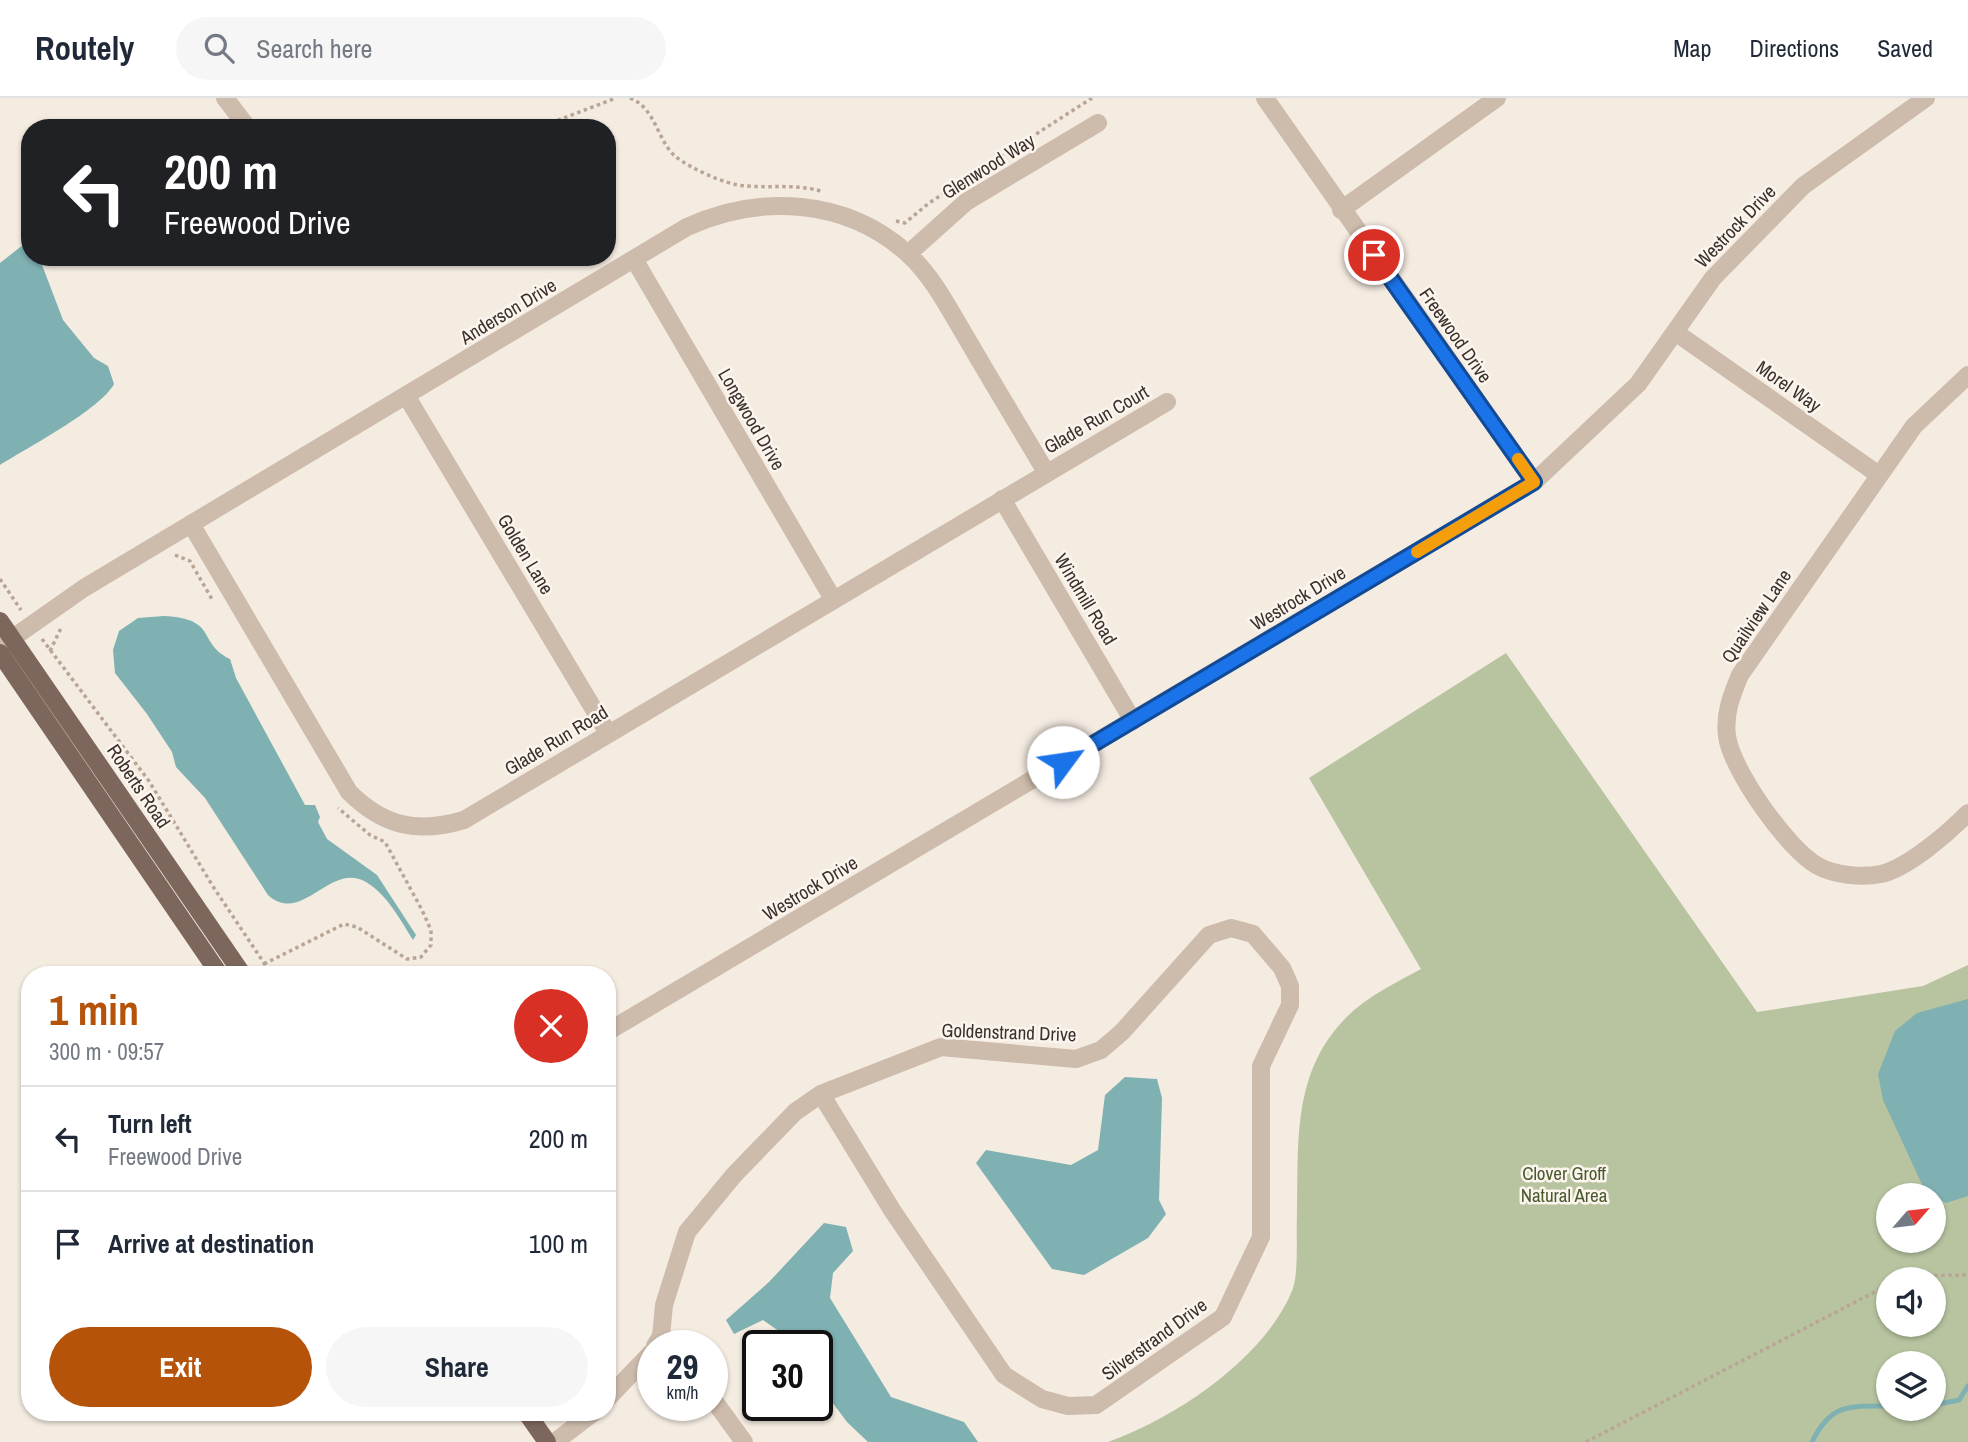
<!DOCTYPE html>
<html lang="en">
<head>
<meta charset="utf-8">
<style>
  body { margin:0; font-family:"Archivo Narrow",sans-serif; background:#f6f6f7; color:#1f2937; height:100vh; display:flex; flex-direction:column; font-size:26px; white-space:nowrap }
  * { box-sizing:border-box; margin:0 }
  p { font-size:23px; color:#747a83 }
  .icon { flex:none; width:38px; height:38px; fill:none; stroke:currentColor; stroke-width:2; stroke-linecap:round; stroke-linejoin:round }
  .map { position:relative; flex:1; overflow:hidden }
  .sheet { position:absolute; left:21px; top:868px; width:595px; height:455px; display:flex; flex-direction:column; background:#fff; border-radius:28px; box-shadow:0 2px 5px #0004 }
  .sheet>* { flex:none }
  .guide { position:absolute; left:21px; top:21px; width:595px; height:147px; border-radius:28px; box-shadow:0 2px 5px #0004; background:#202124; color:#fff; overflow:hidden }
  .needle { width:46px; rotate:62deg }
  .buttons { position:absolute; left:1876px; top:1085px; display:grid; gap:14px }
  .buttons a { display:grid; place-items:center; width:70px; height:70px; border-radius:50%; background:#fff; box-shadow:0 2px 5px #0004; font-size:35px }
  .speed { position:absolute; left:637px; top:1232px; display:flex; gap:14px; font-size:35px; font-weight:700; text-align:center }
  .speed>* { display:grid; place-content:center; width:91px; height:91px; border-radius:50%; background:#fff; box-shadow:0 2px 5px #0004; line-height:1 }
  .speed small { font-size:18px; font-weight:400 }
  .speed .limit { border:4px solid #111; border-radius:10px; background:#fff; color:#111 }
  .pin { position:absolute; display:grid; place-items:center; width:60px; height:60px; color:#fff; margin:-30px; border:4px solid #fff; border-radius:50%; box-shadow:0 2px 7px #0007 }
  .me { position:absolute; width:77px; margin:-38px; rotate:59deg; stroke-linejoin:round; filter:drop-shadow(0 0 5px #0008) }
  .turn { display:flex; align-items:center; gap:24px; height:147px; padding:0 28px; font-size:32px }
  .turn .icon { width:91px; height:91px; stroke-width:2.5 }
  .turn b { display:block; font-size:49px; line-height:60px }
  .round { display:grid; place-items:center; flex:none; width:74px; height:74px; border-radius:37px; background:#f6f6f7 }
  .summary { display:flex; align-items:center; justify-content:space-between; height:119px; padding:0 28px }
  h1 { font-size:42px; font-weight:700; line-height:52px; color:#b45309 }
  .cta { display:flex; gap:14px; margin-top:auto; padding:14px 28px }
  .cta a { flex:1; height:80px; border-radius:42px; background:#b45309; color:#fff; font-size:28px; font-weight:700; line-height:80px; text-align:center }
  .cta a+a { background:#f6f6f7; color:#1f2937 }
  ul { padding:0; list-style:none }
  li { display:flex; align-items:center; gap:21px; height:105px; padding:0 28px; border-top:2px solid #e0e1e3 }
  li div { flex:1 }
  li b { display:block; font-size:26px }
  li em { font-style:normal }
  header { display:flex; align-items:center; gap:42px; box-sizing:border-box; height:98px; padding:0 35px; background:#fff; border-bottom:2px solid #e0e1e3 }
  header strong { font-size:33px }
  nav { display:flex; gap:38px; margin-inline-start:auto; font-size:24px }
  .search { width:490px; height:63px; background:#f6f6f7; display:flex; align-items:center; gap:18px; box-sizing:border-box; padding:0 24px; border-radius:38px; color:#747a83; font-size:26px }
  .map>svg:first-child { display:block }
  .green { fill:#b8c4a0; fill-rule:evenodd }
  .water { fill:#7fb0b2 }
  .lines { fill:none; stroke-linecap:round; stroke-linejoin:round }
  .stream { stroke:#7fb0b2; stroke-width:5 }
  .path { stroke:#b9a596; stroke-width:3.5; stroke-dasharray:3.5 3.5; stroke-linecap:butt }
  .minor { stroke:#cdbbac; stroke-width:18 }
  .major { stroke:#7d675c; stroke-width:18 }
  .route-casing { stroke:#114b97; stroke-width:18 }
  .route { stroke:#1a73e8; stroke-width:12 }
  .slow { stroke:#f59e0b; stroke-width:12 }
  .labels { text-anchor:middle; dominant-baseline:central; stroke-width:5; stroke-linejoin:round; paint-order:stroke }
  .street-label { font-size:19px; fill:#3b302b; stroke:#fbf5ee }
  .park-label { font-size:19px; fill:#4a5a2e; stroke:#fbf5ee }
</style>
</head>
<body>
<header>
<strong>Routely</strong>
<div class="search"><svg class="icon" aria-label="search" viewBox="0 0 24 24"><circle cx="10" cy="10" r="6"/><path d="M15 15l6 6"/></svg>Search here</div>
<nav><a>Map</a><a>Directions</a><a>Saved</a></nav>
</header>
<div class="map">
<svg width="1968" height="1344" viewBox="0 0 1968 1344">
  <rect width="100%" height="100%" fill="#f4ebe1"/>
  <path class="green" d="M1506 555 1757 914 1923 888 1968 867V1344H1108C1175 1320 1264 1261 1292 1193 1299 1177 1296 1138 1297 1119 1299 1050 1291 979 1342 924 1363 900 1394 886 1421 871L1309 680ZM1888 1097H1934V1143H1888ZM1888 1181H1934V1227H1888ZM1888 1265H1934V1311H1888Z"/>
  <path class="water" d="M28 143 30 159H39L63 222 94 260 108 268 114 286C101 311 27 350 0 367V165Z
    M164 518C219 521 196 544 230 561L236 580 305 707H315L320 719 318 724 327 741 377 777 416 837 413 842C401 823 387 796 366 784 330 763 302 828 268 797L205 700 176 669 172 654 147 616 115 575 113 552 119 533 138 520Z
    M1968 901V1098L1946 1105 1925 1093 1883 1002 1878 976 1895 933 1917 915Z
    M1125 979 1157 981 1162 1000 1159 1102 1166 1116 1148 1140 1084 1177 1052 1171 976 1065 986 1052 1071 1067 1098 1052 1105 997Z
    M824 1125 846 1129 853 1153 833 1175 830 1200 891 1299 964 1324 978 1344H868L847 1324 817 1284V1248H791L783 1236 763 1222 734 1236 726 1222 769 1184Z"/>
  <g class="lines">
    <path class="stream" d="M1934 1307 1959 1302 1968 1288
      M1812 1344C1831 1305 1850 1308 1888 1308"/>
    <path class="path" d="M630 0C656 10 657 43 676 59 692 71 726 87 746 88 772 90 795 86 821 93
      M538 30 616 0
      M896 123 905 125 929 105 1092 0
      M175 457 190 463 213 503
      M0 481 21 512
      M42 541 149 683 214 790 272 877
      M50 553 61 530
      M264 866 344 826 357 829 407 861 421 859 431 847V832L422 812 385 744 370 737 338 710
      M1900 1181 1906 1178 1968 1177
      M1586 1344 1888 1187"/>
    <path class="minor" d="M225 0 248 30
      M1265 0 1534 384
      M1341 112 1497 0
      M908 156 966 104 1098 25
      M634 161 833 501
      M1675 234 1879 377
      M1968 277 1914 328 1740 577C1732 597 1724 615 1727 638 1731 671 1788 752 1818 768 1834 777 1862 780 1881 776 1908 770 1948 735 1968 715
      M407 299 608 635
      M1002 401 1133 623
      M191 426 349 694C383 728 417 736 464 722L1167 304
      M0 549 84 490 687 129C760 96 845 100 907 155 934 179 951 215 970 246 995 289 1021 332 1046 374
      M607 934 1534 384 1638 286 1713 180 1803 88 1926 0
      M655 1248 661 1238 664 1207 687 1134 734 1077 795 1014 821 996 941 949 1076 961 1101 952 1122 934 1209 837 1231 830 1253 836 1282 870 1290 888V907L1261 968V1139L1223 1219 1096 1307 1068 1308 1042 1301 1004 1277 892 1112 821 996
      M712 1300 744 1344
      M607 1301 653 1253
      M555 1344 594 1314"/>
    <path class="major" d="M0 523 243 877
      M0 555 220 877
      M526 1314 547 1344"/>
  </g>
  <g class="lines">
    <defs>
      <path id="route" d="M1063 664 1534 384 1374 157"/>
    </defs>
    <use href="#route" class="route-casing"/>
    <use href="#route" class="route"/>
    <path class="slow" d="M1417 454 1534 384 1518 361"/>
  </g>
  <g class="labels">
    <g class="street-label">
      <text transform="translate(988 68) rotate(-32)">Glenwood Way</text>
      <text transform="translate(1735 128) rotate(-46)">Westrock Drive</text>
      <text transform="translate(508 213) rotate(-31)">Anderson Drive</text>
      <text transform="translate(1456 237) rotate(55)">Freewood Drive</text>
      <text transform="translate(1789 288) rotate(35)">Morel Way</text>
      <text transform="translate(752 321) rotate(60)">Longwood Drive</text>
      <text transform="translate(1096 321) rotate(-30)">Glade Run Court</text>
      <text transform="translate(526 456) rotate(59)">Golden Lane</text>
      <text transform="translate(1298 500) rotate(-31)">Westrock Drive</text>
      <text transform="translate(1086 501) rotate(59)">Windmill Road</text>
      <text transform="translate(1756 518) rotate(-56)">Quailview Lane</text>
      <text transform="translate(556 642) rotate(-31)">Glade Run Road</text>
      <text transform="translate(139 688) rotate(56)">Roberts Road</text>
      <text transform="translate(810 790) rotate(-31)">Westrock Drive</text>
      <text transform="translate(1009 934) rotate(2)">Goldenstrand Drive</text>
      <text transform="translate(1154 1241) rotate(-36)">Silverstrand Drive</text>
    </g>
    <g class="park-label">
      <text x="1564" y="1075">Clover Groff<tspan x="1564" dy="22">Natural Area</tspan></text>
    </g>
  </g>
</svg>
<div class="buttons">
<a><svg class="needle" viewBox="-14 -14 28 28"><path d="M0-13l5 13h-10z" fill="#e53935"/><path d="M0 13l5-13h-10z" fill="#747a83"/></svg></a>
<a><svg class="icon" aria-label="sound" viewBox="0 0 24 24"><path d="M4 9h4l5-4v14l-5-4H4zM17 9q2 3 0 6"/></svg></a>
<a><svg class="icon" aria-label="layers" viewBox="0 0 24 24"><path d="M12 4l9 5-9 5-9-5zM3 14l9 5 9-5"/></svg></a>
</div>
<div class="speed"><div>29<small>km/h</small></div><div class="limit">30</div></div>
<div class="pin" style="left:1374px;top:157px;background:#d93025"><svg class="icon" aria-label="arrive" viewBox="0 0 24 24"><path d="M6 21V4h12l-3 4 3 4H6"/></svg></div>
<svg class="me" style="left:1063px;top:664px" viewBox="-20 -20 40 40"><circle r="19" fill="#fff"/><path d="M0-13L10 11 0 6-10 11z" fill="#1a73e8"/></svg>
<div class="guide">
<div class="turn"><svg class="icon" aria-label="left" viewBox="0 0 24 24"><path d="M17 20v-9H6M10 6l-5 5 5 5"/></svg><div><b>200 m</b>Freewood Drive</div></div>
</div>
<section class="sheet">
<div class="summary"><div><h1>1 min</h1><p>300 m · 09:57</p></div><a class="round" style="background:#d93025;color:#fff"><svg class="icon" aria-label="close" viewBox="0 0 24 24"><path d="M6 6l12 12M18 6L6 18"/></svg></a></div>
<ul>
<li><svg class="icon" aria-label="left" viewBox="0 0 24 24"><path d="M17 20v-9H6M10 6l-5 5 5 5"/></svg><div><b>Turn left</b><p>Freewood Drive</p></div><em>200 m</em></li>
<li><svg class="icon" aria-label="arrive" viewBox="0 0 24 24"><path d="M6 21V4h12l-3 4 3 4H6"/></svg><div><b>Arrive at destination</b></div><em>100 m</em></li>
</ul>
<div class="cta"><a>Exit</a><a>Share</a></div>
</section>
</div>
</body>
</html>
